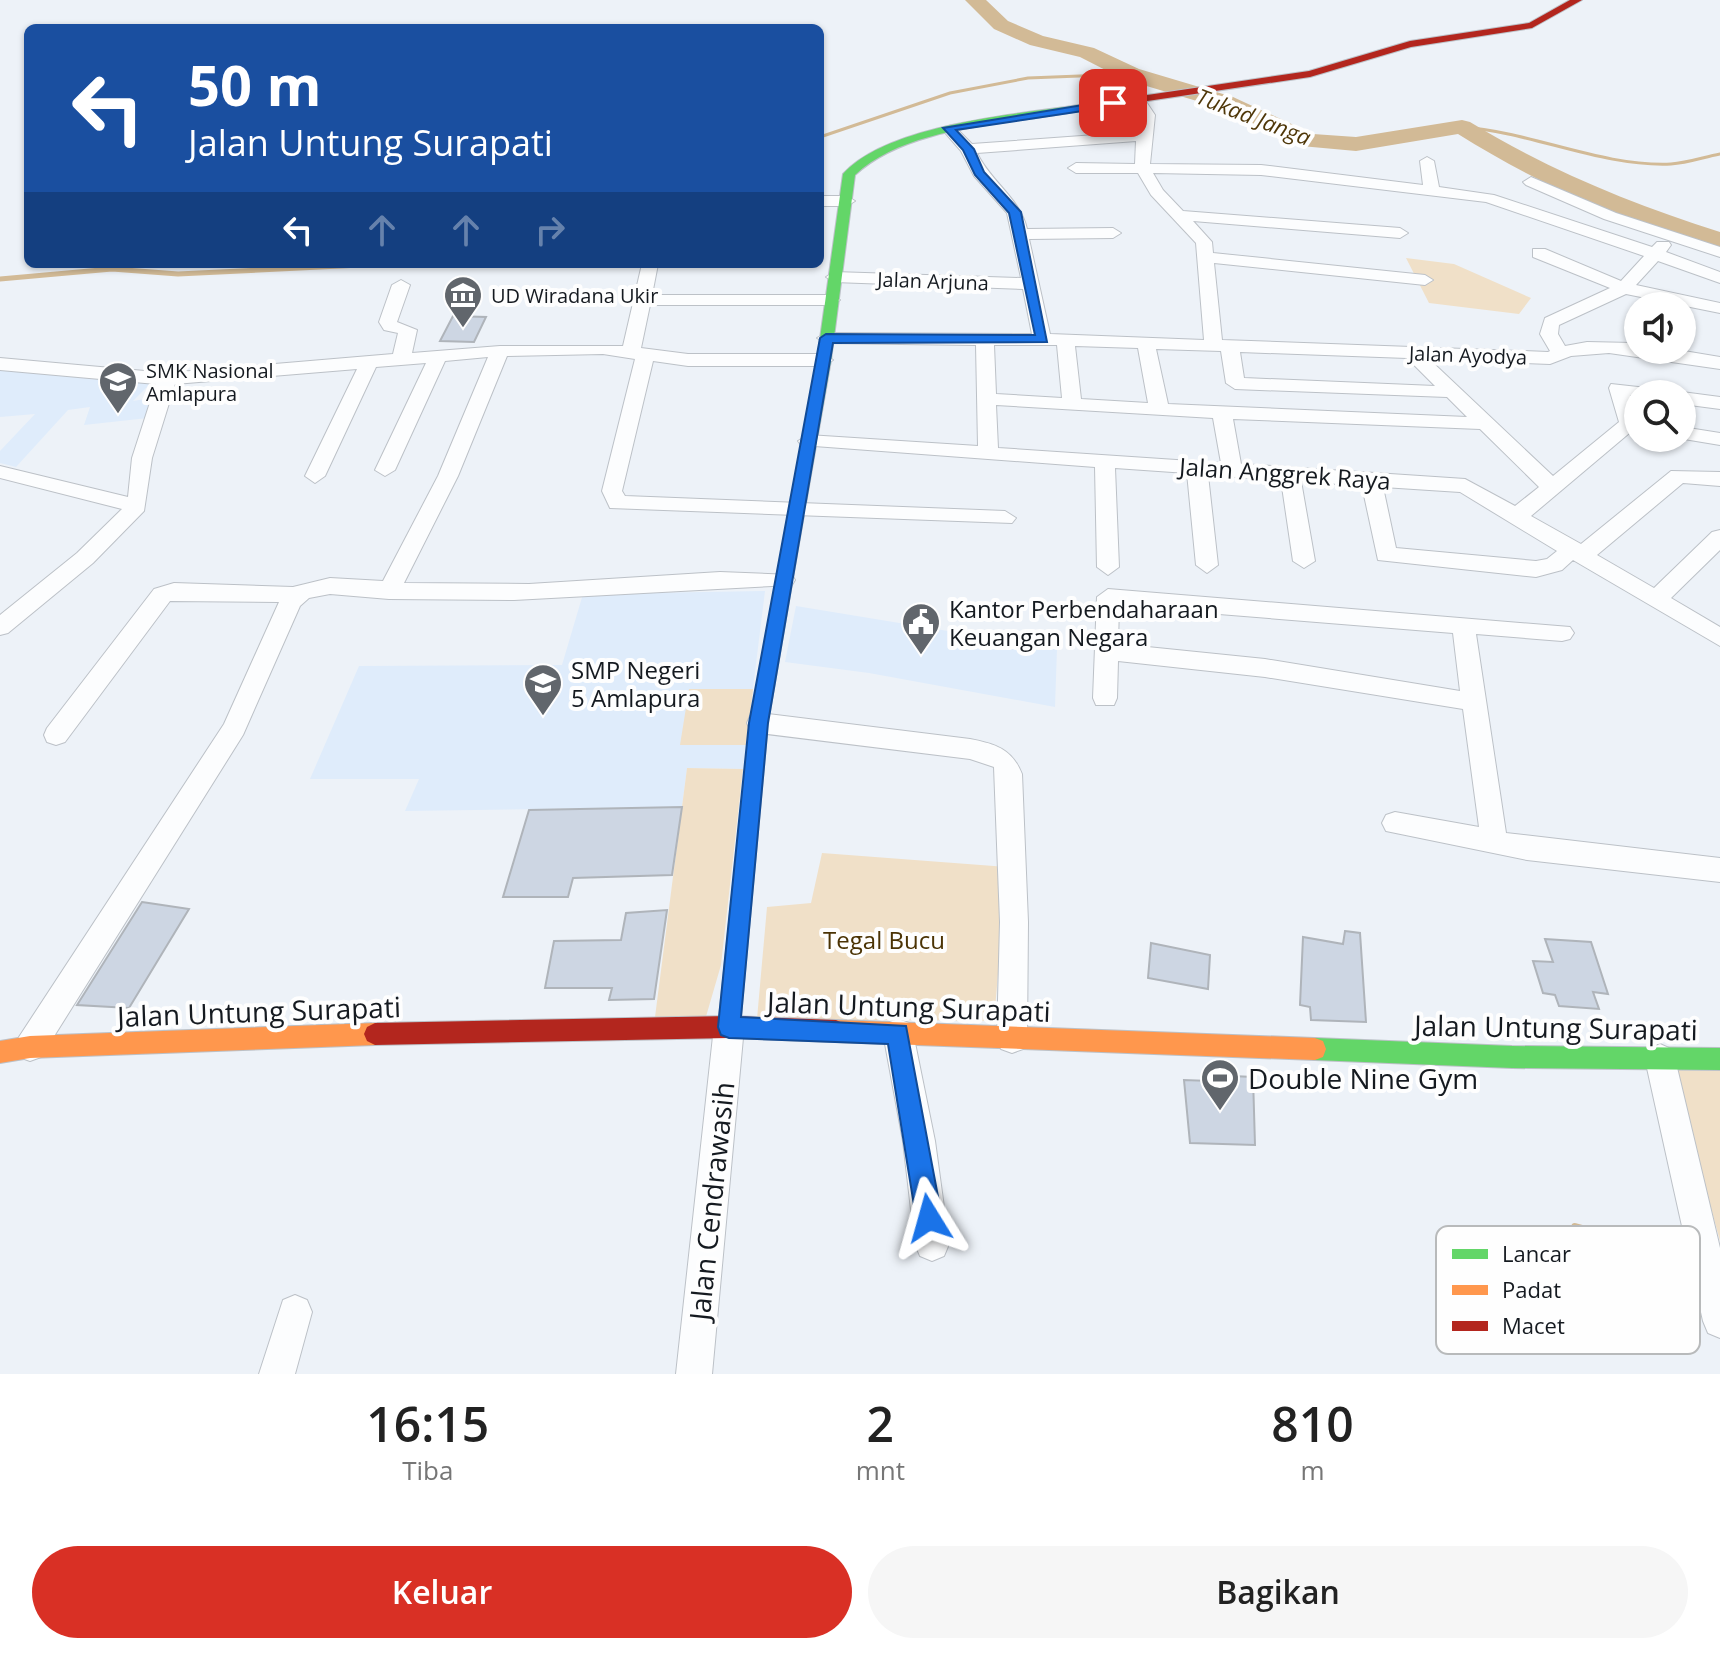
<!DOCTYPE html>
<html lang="id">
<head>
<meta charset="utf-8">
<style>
  body { margin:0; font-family:"Open Sans",sans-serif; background:#f6f6f6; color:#222; height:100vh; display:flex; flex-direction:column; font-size:30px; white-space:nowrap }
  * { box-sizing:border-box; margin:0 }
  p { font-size:26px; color:#767676 }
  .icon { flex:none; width:44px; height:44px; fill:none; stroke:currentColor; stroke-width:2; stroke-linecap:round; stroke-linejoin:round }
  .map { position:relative; height:1374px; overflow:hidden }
  .sheet { display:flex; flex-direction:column; background:#fff; flex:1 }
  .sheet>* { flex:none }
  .hud { position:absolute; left:24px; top:24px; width:800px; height:244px; border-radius:12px; box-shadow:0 2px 6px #0004; background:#1a4fa0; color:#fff; overflow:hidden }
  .fabs { position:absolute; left:1624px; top:292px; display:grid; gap:16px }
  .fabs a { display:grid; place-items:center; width:72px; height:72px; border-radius:50%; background:#fff; box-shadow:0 2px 6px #0004; font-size:40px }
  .pin { position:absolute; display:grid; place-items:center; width:68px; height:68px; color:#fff; margin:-34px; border-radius:16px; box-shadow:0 4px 12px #0006 }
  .me { position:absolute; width:88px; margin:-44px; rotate:352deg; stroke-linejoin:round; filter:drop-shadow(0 0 6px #0008) }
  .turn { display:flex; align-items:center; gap:28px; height:168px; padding:0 32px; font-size:36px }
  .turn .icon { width:104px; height:104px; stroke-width:2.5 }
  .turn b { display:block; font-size:56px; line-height:68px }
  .lanes { display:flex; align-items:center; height:76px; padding:0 32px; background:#0003; justify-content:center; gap:40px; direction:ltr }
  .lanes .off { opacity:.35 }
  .eta { display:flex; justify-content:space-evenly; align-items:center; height:136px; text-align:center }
  .eta b { font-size:48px; font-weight:600; line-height:56px }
  .action { display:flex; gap:16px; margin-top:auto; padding:16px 32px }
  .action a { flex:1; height:92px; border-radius:48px; background:#d93025; color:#fff; font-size:32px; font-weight:600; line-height:92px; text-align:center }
  .action a+a { background:#f6f6f6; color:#222 }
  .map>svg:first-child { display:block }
  .built { fill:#dfecfb }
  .green { fill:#f0e0c8 }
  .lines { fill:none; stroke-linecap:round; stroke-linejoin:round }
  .stream-far2 { stroke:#d2ba96; stroke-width:3 }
  .stream-far1 { stroke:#d2ba96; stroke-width:5 }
  .stream { stroke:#d2ba96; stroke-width:8 }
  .river { fill:#d2ba96; fill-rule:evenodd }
  .building { fill:#cdd6e3; stroke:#afb4ba; stroke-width:2 }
  .street-casing { stroke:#bcc1c7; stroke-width:2 }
  .fast-casing { stroke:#bcc1c7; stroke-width:2 }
  .slow-casing { stroke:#bcc1c7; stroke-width:2 }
  .jam-casing { stroke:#bcc1c7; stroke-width:2 }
  .street { fill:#fcfdfe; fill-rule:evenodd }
  .fast { fill:#63d668; fill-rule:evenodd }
  .slow { fill:#ff974d; fill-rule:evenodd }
  .jam { fill:#b3261e; fill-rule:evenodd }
  .route { fill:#1a73e8; stroke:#114b97; stroke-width:2 }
  .labels { text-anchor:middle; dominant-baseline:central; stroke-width:8; stroke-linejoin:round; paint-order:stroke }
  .far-street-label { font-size:20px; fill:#151a20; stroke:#fefefe }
  .far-poi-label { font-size:20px; fill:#151a20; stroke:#fefefe; text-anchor:start }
  .far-water-label { font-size:22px; font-style:italic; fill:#4f3709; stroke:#fefefe }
  .street-label { font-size:24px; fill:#151a20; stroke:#fefefe }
  .poi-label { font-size:24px; fill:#151a20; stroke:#fefefe; text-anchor:start }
  .park-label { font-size:24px; fill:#4b3304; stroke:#fefefe }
  .near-street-label { font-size:28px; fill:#151a20; stroke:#fefefe }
  .near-poi-label { font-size:28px; fill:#151a20; stroke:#fefefe; text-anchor:start }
  .key { fill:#fefefe; stroke:#b8babb; stroke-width:2 }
  .key-label { font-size:22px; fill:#151a20 }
</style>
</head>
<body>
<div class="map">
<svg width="1720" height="1374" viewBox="0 0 1720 1374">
  <rect width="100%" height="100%" fill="#edf2f8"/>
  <path class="built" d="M0 366 154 380 133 401 157 397 148 418 84 425 90 407 68 410 16 467 0 463V451L35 414 0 417Z
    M765 591 743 769 687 768 682 807 405 811 419 779H310L359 666 562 665 583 594Z
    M796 606 1057 649 1055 707 869 673 785 662Z"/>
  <path class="green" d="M1406 258 1454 264 1531 298 1519 314 1429 303Z
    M689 689H753L747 745H680Z
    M687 768 743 769 721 965 705 1020 655 1017Z
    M822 853 1007 867 994 1021 757 1019 767 907 811 903Z
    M1673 1070 1720 1071V1241Z"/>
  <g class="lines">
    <path class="stream-far2" d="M1462 127C1532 132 1601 167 1671 164 1688 163 1704 157 1720 154
      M820 137 950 93 1028 78 1131 74"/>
    <path class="stream-far1" d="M0 279 112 269 178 274 381 264"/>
    <path class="stream" d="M1575 1227 1695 1259"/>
    <path class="river" d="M965 0H986L1008 21 1043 36 1094 48 1139 69 1233 97 1313 134 1356 137 1462 120 1470 122C1549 170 1632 204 1720 232V248C1628 225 1538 184 1458 134L1356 151 1301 146 1217 107 1123 79 1080 57 1030 45 994 29Z"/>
  </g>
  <path class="building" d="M453 316 486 317 474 342 440 341Z
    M682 807 672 875 573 878 568 897H503L529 810Z
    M142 902 189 909 129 1008 77 1005Z
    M667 910 654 999 609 1000 612 988H545L554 941 621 940 626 913Z
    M1345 931 1360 933 1366 1022 1311 1020 1310 1007 1300 1005 1303 937 1343 944Z
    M1545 939 1591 942 1608 994 1593 992 1599 1009 1559 1006 1555 995 1543 993 1533 961 1553 962Z
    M1151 943 1210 955 1208 989 1148 978Z
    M1210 1075 1253 1077 1255 1145 1190 1143 1184 1080 1210 1081Z"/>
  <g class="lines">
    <defs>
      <path id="street" d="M1138 96 1143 97 1155 115 1150 164 1261 165 1423 185 1420 161 1427 157 1434 161 1439 187 1494 195 1652 247 1657 242H1669L1671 245 1666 252 1720 272V283L1658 261 1636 285 1720 303V313L1626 294 1559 325 1558 334 1565 346 1587 342 1633 343 1638 344V350H1678L1720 357V369L1609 353 1571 356 1550 364 1429 359 1553 476 1619 422 1609 388 1611 384 1665 390 1667 394 1630 395 1638 431 1633 430 1531 516 1581 544 1671 471 1720 472V486L1683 483 1597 555 1654 588 1712 532 1720 530V550L1671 598 1720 627V646L1573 560 1562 570 1536 577 1378 560 1362 486 1301 481 1315 561 1304 568 1293 561 1281 480 1208 475 1218 565 1207 573 1196 565 1187 473 1115 468 1119 567 1108 575 1097 567 1095 467 801 445 798 441 808 435 978 446 976 345 826 343 817 338 826 333 1032 334 1023 289 834 282 826 277 834 272 1021 278 1007 213 974 176 961 151 941 128 953 125 972 144 1137 132 1141 115 1131 100ZM1136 141 1135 164 1076 163 1068 168 1076 173H1138L1151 195 1196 243 1204 340 1050 334 1029 239 1113 238 1121 233 1113 228 1027 229C1020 198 990 181 977 153ZM1153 173 1261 175 1486 202 1644 256 1621 281 1545 249H1533V257L1610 288 1545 318 1540 334 1550 351 1548 352 1222 340 1214 263 1425 285 1433 280 1425 275 1213 253 1212 242 1193 221 1400 238 1408 233 1400 228 1183 211 1163 190ZM994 345H1057L1062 398 996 394ZM1075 346 1138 348 1148 403 1081 399ZM1156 349 1221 351 1226 383 1235 389 1447 397 1467 417 1168 404ZM1240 352 1407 358 1435 386 1244 378ZM996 405 1213 418 1221 463 998 448ZM1233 419 1480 429 1539 487 1515 506 1465 479 1241 464ZM1383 487 1460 492 1557 551 1547 559 1536 561 1396 548Z
        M1531 177 1616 213 1720 247V257L1604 219 1526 185 1523 182Z
        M820 196H847L855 201 847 206H820Z
        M642 264H658L652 295H831L840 300 831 305H650L641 348 688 354H824L833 360 824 366H688L653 361 622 491 625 496 1005 511 1016 518 1012 523 610 508 602 491 635 359 603 354 507 356 458 476 404 583 529 584 720 572 792 575 795 580 792 585 514 600 389 599 330 594 309 598 300 606 243 735 41 1057 30 1061 19 1057 15 1047 19 1037 224 724 279 602 170 601 65 742 56 745 47 742 44 735 47 728 154 589 174 583 293 587 330 578 383 581 438 476 488 357 445 361 395 470 385 476 375 470 426 363 376 367 325 476 315 483 305 476 357 369 175 384 152 458 144 511 93 563 8 633 0 635V615L77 553 122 509 0 478V466L128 497 132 458 156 384 0 370V358L167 373 393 354 398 333 384 330 379 322 392 285 401 280 410 285 397 322 417 330 412 353 500 346H623Z
        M1682 392 1720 397V409L1682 404V394H1675Z
        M1682 427 1720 433V445L1678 438H1682Z
        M1108 589 1570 627 1574 633 1570 639 1562 641 1476 634 1506 833 1720 858V882L1527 860 1386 831 1382 823 1386 815 1395 812 1479 827 1463 709 1265 677 1118 661 1117 698 1114 705H1096L1093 698 1097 597ZM1119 606 1453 633 1460 691 1265 659 1118 644Z
        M759 713 970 739C996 744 1012 749 1022 774L1028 922 1027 1039 1023 1049 1012 1053 1001 1049 997 1039 1000 922 994 767 970 759 759 733 750 730 747 723 750 716Z
        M729 1013 740 1017 744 1027 712 1374H676L714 1027 718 1017Z
        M898 1019 909 1023 913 1033 935 1141 949 1244 944 1256 932 1261 920 1256 915 1244 903 1141 883 1033 887 1023Z
        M1660 1044 1671 1049 1675 1059 1720 1248V1338L1708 1333 1703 1321 1645 1059 1649 1049Z
        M295 1295 307 1300 312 1312 295 1374H259L283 1300Z"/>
      <path id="fast" d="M1080 105 1085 108 1084 110C1012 125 910 124 855 175L831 360 794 572 792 576H780L778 572 817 360 843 174C887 125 1016 114 1080 105Z
        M1315 1038 1512 1046 1720 1048V1070L1512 1068 1315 1060 1307 1057 1304 1049 1307 1041Z"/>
      <path id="slow" d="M786 566 794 572 768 723 740 1027 737 1034 729 1038 721 1034 718 1027 750 723 778 572Z
        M836 1020 1315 1038 1323 1041 1326 1049 1323 1057 1315 1060 836 1042 828 1038 825 1031 828 1024Z
        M375 1023 383 1027 386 1034 383 1041 375 1045 30 1058 0 1063V1041L30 1036Z"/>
      <path id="jam" d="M1570 0H1582L1532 28 1411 47 1310 77 1080 111 1075 108 1080 105 1309 71 1410 41 1529 23Z
        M729 1016 836 1020 844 1024 847 1031 844 1038 836 1042 729 1038 375 1045 367 1041 364 1034 367 1027 375 1023Z"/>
    </defs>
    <use href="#street" class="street-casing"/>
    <use href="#fast" class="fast-casing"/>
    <use href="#slow" class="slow-casing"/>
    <use href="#jam" class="jam-casing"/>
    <use href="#street" class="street"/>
    <use href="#fast" class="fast"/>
    <use href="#slow" class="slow"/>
    <use href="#jam" class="jam"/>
  </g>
  <path class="route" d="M1113 100 1116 106 956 130 974 149 984 172 1021 212 1047 342 833 343 768 723 741 1017 906 1026 942 1218 938 1227 929 1231 920 1227 916 1218 888 1044 729 1038 721 1035 718 1027 749 723 820 338 826 334 1035 335 1009 213 975 175 963 150 943 128Z"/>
  <defs>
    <symbol id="museum-pin" viewBox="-11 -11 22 30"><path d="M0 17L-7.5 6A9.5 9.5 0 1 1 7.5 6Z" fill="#61666c" stroke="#fefefe"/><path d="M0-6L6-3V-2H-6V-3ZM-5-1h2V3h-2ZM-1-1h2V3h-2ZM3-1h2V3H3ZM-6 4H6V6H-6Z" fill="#fff"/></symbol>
    <symbol id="school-pin" viewBox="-11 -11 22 30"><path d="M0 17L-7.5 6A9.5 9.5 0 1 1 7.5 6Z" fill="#61666c" stroke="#fefefe"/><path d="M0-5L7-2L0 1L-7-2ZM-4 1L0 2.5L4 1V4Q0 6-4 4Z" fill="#fff"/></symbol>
    <symbol id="civic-pin" viewBox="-11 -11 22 30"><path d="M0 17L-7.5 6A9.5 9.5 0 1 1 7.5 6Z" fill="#61666c" stroke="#fefefe"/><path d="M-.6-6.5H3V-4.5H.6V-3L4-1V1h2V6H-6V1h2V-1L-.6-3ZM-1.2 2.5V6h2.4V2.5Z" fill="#fff"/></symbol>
    <symbol id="stadium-pin" viewBox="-11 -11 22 30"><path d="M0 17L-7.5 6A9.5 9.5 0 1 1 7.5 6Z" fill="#61666c" stroke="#fefefe"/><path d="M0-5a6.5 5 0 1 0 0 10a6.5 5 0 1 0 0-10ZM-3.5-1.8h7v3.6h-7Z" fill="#fff"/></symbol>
  </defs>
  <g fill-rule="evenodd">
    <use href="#museum-pin" x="441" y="273" width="44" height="60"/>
    <use href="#school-pin" x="96" y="359" width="44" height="60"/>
    <use href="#civic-pin" x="899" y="600" width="44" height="60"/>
    <use href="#school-pin" x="521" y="661" width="44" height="60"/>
    <use href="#stadium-pin" x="1198" y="1056" width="44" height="60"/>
  </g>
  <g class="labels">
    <g class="far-street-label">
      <text transform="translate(933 281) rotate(2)">Jalan Arjuna</text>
      <text transform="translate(1468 355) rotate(2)">Jalan Ayodya</text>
    </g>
    <g class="far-poi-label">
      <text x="491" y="295">UD Wiradana Ukir</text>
      <text x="146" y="370">SMK Nasional<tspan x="146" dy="23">Amlapura</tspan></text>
    </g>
    <g class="far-water-label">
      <text transform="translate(1254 116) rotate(21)">Tukad Janga</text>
    </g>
    <g class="street-label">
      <text transform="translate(1285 473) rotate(4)">Jalan Anggrek Raya</text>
    </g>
    <g class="poi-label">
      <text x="949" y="608">Kantor Perbendaharaan<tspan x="949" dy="28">Keuangan Negara</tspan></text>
      <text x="571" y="669">SMP Negeri<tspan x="571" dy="28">5 Amlapura</tspan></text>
    </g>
    <g class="park-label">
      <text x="884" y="939">Tegal Bucu</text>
    </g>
    <g class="near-street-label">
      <text transform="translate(909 1006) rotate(2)">Jalan Untung Surapati</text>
      <text transform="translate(259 1011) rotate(-2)">Jalan Untung Surapati</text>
      <text transform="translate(1556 1027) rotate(1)">Jalan Untung Surapati</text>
      <text transform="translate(711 1201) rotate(-84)">Jalan Cendrawasih</text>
    </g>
    <g class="near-poi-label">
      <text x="1248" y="1078">Double Nine Gym</text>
    </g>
  </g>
  <rect x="1436" y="1226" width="264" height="128" rx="12" class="key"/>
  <rect x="1452" y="1249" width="36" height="10" fill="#63d668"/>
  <rect x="1452" y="1285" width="36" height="10" fill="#ff974d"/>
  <rect x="1452" y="1321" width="36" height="10" fill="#b3261e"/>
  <g class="key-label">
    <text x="1502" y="1262">Lancar</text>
    <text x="1502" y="1298">Padat</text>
    <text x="1502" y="1334">Macet</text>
  </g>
</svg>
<div class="fabs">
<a><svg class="icon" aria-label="sound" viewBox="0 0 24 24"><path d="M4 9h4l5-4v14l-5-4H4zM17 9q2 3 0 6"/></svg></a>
<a><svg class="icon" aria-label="search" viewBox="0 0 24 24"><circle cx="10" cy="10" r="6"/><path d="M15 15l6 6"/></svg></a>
</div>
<div class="pin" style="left:1113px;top:103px;background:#d93025"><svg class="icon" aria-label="arrive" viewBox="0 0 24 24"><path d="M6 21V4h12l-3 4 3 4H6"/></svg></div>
<svg class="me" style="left:929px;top:1218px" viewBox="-20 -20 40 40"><path d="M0-17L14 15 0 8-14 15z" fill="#1a73e8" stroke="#fff" stroke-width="4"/></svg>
<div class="hud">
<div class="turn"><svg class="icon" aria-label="left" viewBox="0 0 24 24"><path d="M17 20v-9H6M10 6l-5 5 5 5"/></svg><div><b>50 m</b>Jalan Untung Surapati</div></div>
<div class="lanes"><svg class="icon" aria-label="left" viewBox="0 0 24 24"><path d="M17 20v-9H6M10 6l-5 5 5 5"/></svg><svg class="icon off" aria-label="ahead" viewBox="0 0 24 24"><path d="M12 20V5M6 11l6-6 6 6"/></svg><svg class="icon off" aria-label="ahead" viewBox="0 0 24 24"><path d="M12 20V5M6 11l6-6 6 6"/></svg><svg class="icon off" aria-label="right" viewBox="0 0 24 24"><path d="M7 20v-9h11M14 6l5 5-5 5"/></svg></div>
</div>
</div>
<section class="sheet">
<div class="eta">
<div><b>16:15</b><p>Tiba</p></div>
<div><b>2</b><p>mnt</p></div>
<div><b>810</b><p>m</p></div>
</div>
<div class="action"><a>Keluar</a><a>Bagikan</a></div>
</section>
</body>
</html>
